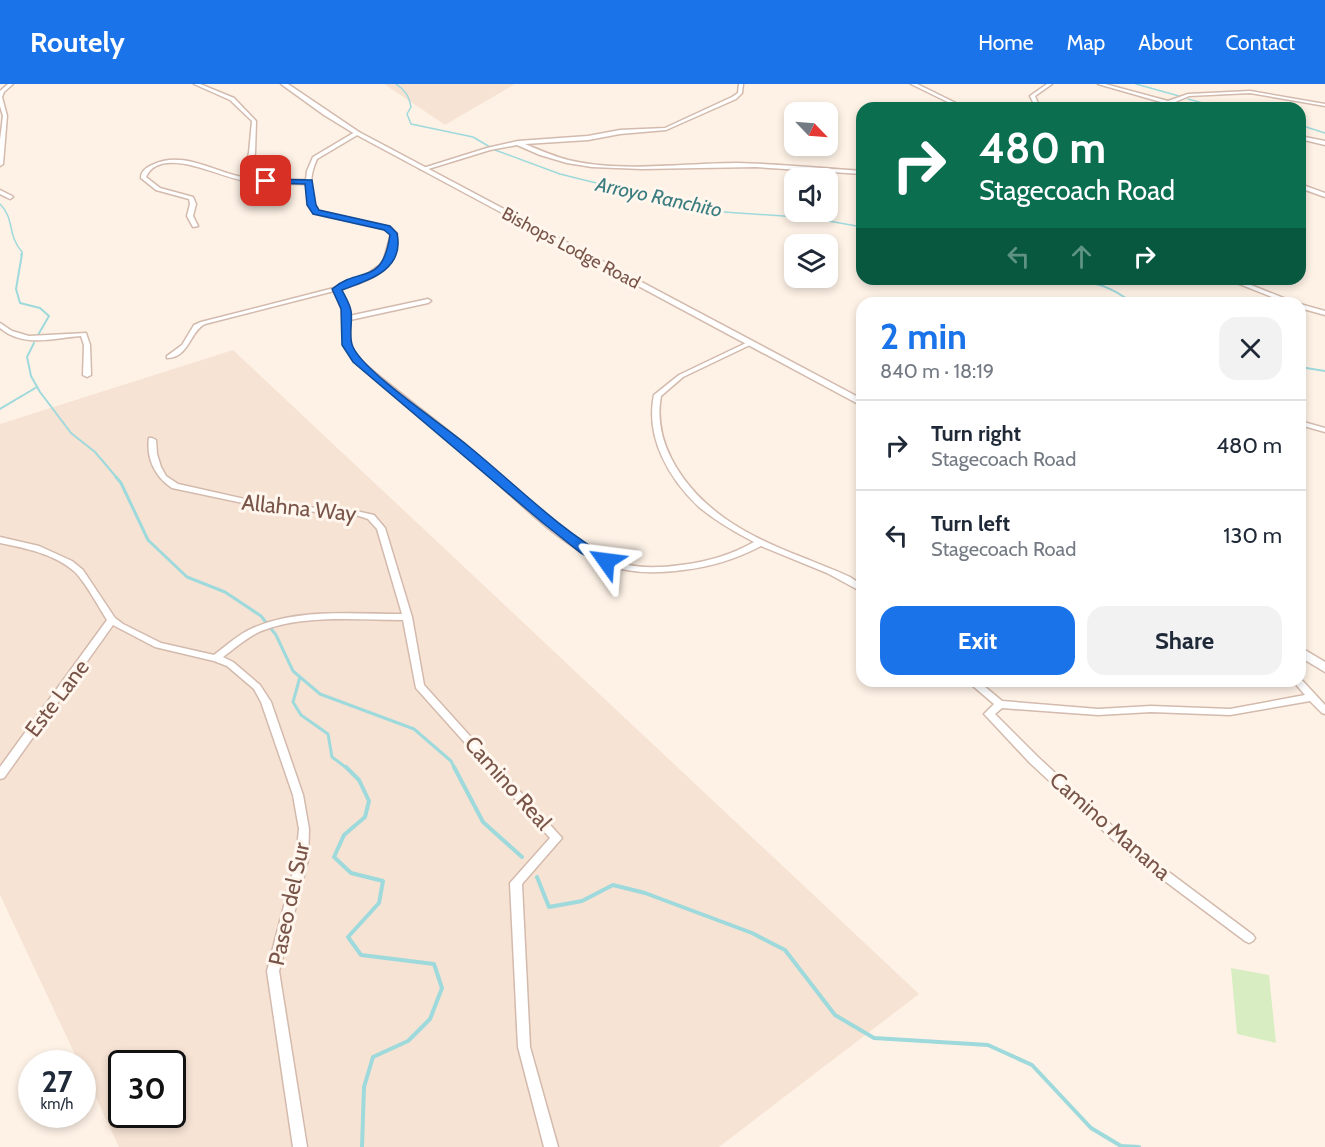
<!DOCTYPE html>
<html lang="en">
<head>
<meta charset="utf-8">
<style>
  body { margin:0; font-family:Cabin,sans-serif; background:#f2f2f3; color:#1f2937; height:100vh; display:flex; flex-direction:column; font-size:22px; white-space:nowrap }
  * { box-sizing:border-box; margin:0 }
  p { font-size:20px; color:#747a83 }
  .icon { flex:none; width:33px; height:33px; fill:none; stroke:currentColor; stroke-width:2; stroke-linecap:round; stroke-linejoin:round }
  .map { position:relative; flex:1; overflow:hidden }
  .drawer { position:absolute; left:856px; top:213px; width:450px; height:390px; display:flex; flex-direction:column; background:#fff; border-radius:18px; box-shadow:0 3px 9px #0003 }
  .drawer>* { flex:none }
  .top-card { position:absolute; left:856px; top:18px; width:450px; height:183px; border-radius:18px; box-shadow:0 3px 9px #0003; background:#0b6e4f; color:#fff; overflow:hidden }
  .needle { width:39px; rotate:115deg }
  .controls { position:absolute; left:784px; top:18px; display:grid; gap:12px }
  .controls a { display:grid; place-items:center; width:54px; height:54px; border-radius:12px; background:#fff; box-shadow:0 3px 9px #0003; font-size:30px }
  .speed { position:absolute; left:18px; top:966px; display:flex; gap:12px; font-size:30px; font-weight:700; text-align:center }
  .speed>* { display:grid; place-content:center; width:78px; height:78px; border-radius:50%; background:#fff; box-shadow:0 3px 9px #0003; line-height:1 }
  .speed small { font-size:15px; font-weight:400 }
  .speed .limit { border:3px solid #111; border-radius:9px; background:#fff; color:#111 }
  .pin { position:absolute; display:grid; place-items:center; width:51px; height:51px; color:#fff; margin:-26px; border-radius:12px; box-shadow:0 3px 9px #0006 }
  .me { position:absolute; width:66px; margin:-33px; rotate:301deg; stroke-linejoin:round; filter:drop-shadow(0 0 4px #0008) }
  .turn { display:flex; align-items:center; gap:21px; height:126px; padding:0 24px; font-size:27px }
  .turn .icon { width:78px; height:78px; stroke-width:2.5 }
  .turn b { display:block; font-size:42px; line-height:51px }
  .lanes { display:flex; align-items:center; height:57px; padding:0 24px; background:#0003; justify-content:center; gap:30px; direction:ltr }
  .lanes .off { opacity:.35 }
  .round { display:grid; place-items:center; flex:none; width:63px; height:63px; border-radius:18px; background:#f2f2f3 }
  .headline { display:flex; align-items:center; justify-content:space-between; height:102px; padding:0 24px }
  h1 { font-size:36px; font-weight:800; line-height:45px; color:#1a73e8 }
  .action { display:flex; gap:12px; margin-top:auto; padding:12px 24px }
  .action a { flex:1; height:69px; border-radius:18px; background:#1a73e8; color:#fff; font-size:24px; font-weight:800; line-height:69px; text-align:center }
  .action a+a { background:#f2f2f3; color:#1f2937 }
  ul { padding:0; list-style:none }
  li { display:flex; align-items:center; gap:18px; height:90px; padding:0 24px; border-top:2px solid #e0e1e3 }
  li div { flex:1 }
  li b { display:block; font-size:22px }
  li em { font-style:normal }
  header { display:flex; align-items:center; gap:36px; box-sizing:border-box; height:84px; padding:0 30px; background:#1a73e8; color:#fff }
  header strong { font-size:28px }
  nav { display:flex; gap:33px; margin-inline-start:auto; font-size:21px }
  .map>svg:first-child { display:block }
  .residential { fill:#f6e3d4; fill-rule:evenodd }
  .green { fill:#d9edc3 }
  .lines { fill:none; stroke-linecap:round; stroke-linejoin:round }
  .stream-far3 { stroke:#9ed9dc; stroke-width:1.5 }
  .stream-far2 { stroke:#9ed9dc; stroke-width:2 }
  .stream-far1 { stroke:#9ed9dc; stroke-width:3 }
  .stream { stroke:#9ed9dc; stroke-width:4 }
  .minor-casing { stroke:#d3baad; stroke-width:3 }
  .tertiary-casing { stroke:#d3baad; stroke-width:3 }
  .minor { fill:#fff; fill-rule:evenodd }
  .tertiary { fill:#fff; fill-rule:evenodd }
  .route { fill:#1a73e8; stroke:#114b97; stroke-width:1.5 }
  .labels { text-anchor:middle; dominant-baseline:central; stroke-width:6; stroke-linejoin:round; paint-order:stroke }
  .far-street-label { font-size:18px; fill:#795448; stroke:#fff6ee }
  .far-water-label { font-size:20px; font-style:italic; fill:#3a7c7f; stroke:#fff6ee }
  .street-label { font-size:22px; fill:#795448; stroke:#fff6ee }
</style>
</head>
<body>
<header>
<strong>Routely</strong>
<nav><a>Home</a><a>Map</a><a>About</a><a>Contact</a></nav>
</header>
<div class="map">
<svg width="1325" height="1063" viewBox="0 0 1325 1063">
  <rect width="100%" height="100%" fill="#fef2e6"/>
  <path class="residential" d="M384 0H515L445 41Z
    M233 266 919 910 719 1063H119L83 986 82 980 79 979 0 811V340ZM122 980H172V1030H122Z"/>
  <path class="green" d="M1231 884 1269 891 1276 959 1237 950Z"/>
  <g class="lines">
    <path class="stream-far3" d="M396 0C405 6 409 12 411 23L407 30 411 40 473 53 490 63
      M1136 0 1179 12
      M1188 15 1221 24
      M1300 41 1325 49
      M495 66 560 90 709 127 812 134 862 143
      M0 120C15 135 7 151 22 168L21 171"/>
    <path class="stream-far2" d="M22 170 16 205 20 219 40 224 49 232 38 251
      M1016 195C1034 200 1049 196 1067 196 1091 196 1114 204 1132 219
      M34 259 27 273 31 292 40 308 71 349 95 368 117 394
      M1300 283 1325 287
      M0 325 37 303"/>
    <path class="stream-far1" d="M116 393 121 399 148 456 187 493 225 508 261 532 276 551 293 587 320 610 414 645 451 677 455 685
      M300 593 293 618 301 631 328 650 332 673 348 685"/>
    <path class="stream" d="M346 683 359 696 369 717 365 733 344 751 334 773 351 789 383 797 379 819 348 853 361 871 434 880 442 904 430 935 408 957 373 973 364 1003 362 1063
      M454 683 483 738 522 773
      M537 793 549 823 582 817 613 801 645 809 752 849 785 866 835 931 874 954 988 961 1032 981 1091 1044 1121 1062 1139 1063"/>
    <defs>
      <path id="minor" d="M8 0H13L4 8 2 13 7 32 3 80 0 82V56L3 32 0 22V7Z
        M194 0H200L234 14 256 37 255 69 247 94 274 96H306L307 87 313 73 355 48H359V50L317 75C309 92 309 110 318 127L389 143 397 150C389 191 376 193 340 206L349 225V232L428 215 431 217 428 219 350 236V261L361 277 374 288C407 315 441 340 474 368 514 403 567 461 617 478 637 485 660 484 681 481 707 478 731 471 754 458 735 448 716 437 699 423 669 395 645 353 654 311L679 291 748 258H752V260L683 293 661 312C657 334 661 354 671 374 697 425 747 452 799 472 816 479 833 485 850 493L862 501V508L827 489 761 462C736 475 711 483 683 486 659 489 635 490 611 482 561 465 508 407 468 372 432 340 392 311 356 279L344 261 343 225 334 207 205 240C190 247 189 274 167 274V272L182 261 194 241 201 238 334 204 366 191 380 181 384 175 391 150 385 145 314 129 308 115 306 100C284 100 262 100 241 96 218 92 160 61 146 93L160 104 193 113 196 120 193 132 198 142 193 143 187 132 190 120 189 115 156 106 141 94C141 88 145 84 152 81 182 66 212 87 242 93L249 69 252 37 230 16Z
        M739 0H743L742 9 736 15 666 46 620 50 588 56 525 60C539 66 553 72 568 76 623 89 682 79 738 79 779 80 821 84 862 87V90L756 83 642 85 592 83 567 79 540 71 517 61 490 66 425 86 420 85 487 64 518 57 588 52 620 46 665 44 732 13 738 9Z
        M911 0H917L966 24H960Z
        M1047 0H1052L1035 12 1040 24H1036L1030 12Z
        M1098 0H1105L1168 17 1188 10 1250 7 1325 20V22L1250 9 1189 12 1173 19 1189 24H1182Z
        M1300 52 1325 57V61L1300 55Z
        M1300 100 1325 109V113L1300 104Z
        M0 106 12 112 13 113 10 115 0 110Z
        M1227 195H1236L1296 219H1287Z
        M1059 215 1064 219H1057L1056 217Z
        M1300 220 1325 227V231L1300 224Z
        M0 239 12 247 29 252 86 249 90 261 91 291 87 293 83 291 84 261 81 252C53 254 24 264 0 244Z
        M1300 337 1325 344V348L1300 341Z
        M149 354H152L156 356 157 370 161 383 166 392 178 400 267 420 356 427 374 431 385 444 412 533 424 601 562 754 522 800 530 963 558 1063H544L518 963 510 799 550 754 416 604 403 536C359 536 303 530 261 547 247 553 235 564 223 573L233 578 260 601 271 618 303 711 309 745 308 776 279 887 307 1063H293L267 887 296 776 299 745 293 711 261 618 254 605 227 582 214 577 155 563 113 541 4 694 0 695V683L107 536C98 522 86 499 75 488 55 470 25 464 0 459V453L39 462 72 477 83 486 115 534 123 540 161 559 214 571C227 561 239 550 253 544 297 524 355 530 402 530L377 445 368 435 356 431 267 424 172 404C155 393 146 374 149 354Z
        M1300 594 1325 621V630L1322 629 1310 617 1230 631 1151 628 1098 631 1002 624 995 630 1038 673 1134 762 1253 851 1255 854 1253 857 1249 859 1245 857 1126 768 1030 679 986 632 984 630 994 620 967 597H978L1002 617 1098 625 1151 622 1230 625 1305 611 1293 597H1300Z"/>
      <path id="tertiary" d="M281 0H288L359 48 862 315V322L355 50 324 31Z
        M1300 563 1325 578V588L1300 573Z"/>
    </defs>
    <use href="#minor" class="minor-casing"/>
    <use href="#tertiary" class="tertiary-casing"/>
    <use href="#minor" class="minor"/>
    <use href="#tertiary" class="tertiary"/>
  </g>
  <path class="route" d="M263 95 312 96 316 121 319 126 390 142 397 149C405 186 369 196 342 206 345 212 350 220 351 227 353 238 348 253 353 263 365 289 442 340 467 361 514 399 557 444 610 474L612 477 610 480H601L581 469 543 439 353 278 342 261 341 225 332 205C361 181 382 203 390 151L384 146 313 130 307 121 305 100 266 99H263Z"/>
  <g class="labels">
    <g class="far-street-label">
      <text transform="translate(571 164) rotate(28)">Bishops Lodge Road</text>
    </g>
    <g class="far-water-label">
      <text transform="translate(659 113) rotate(12)">Arroyo Ranchito</text>
    </g>
    <g class="street-label">
      <text transform="translate(299 424) rotate(6)">Allahna Way</text>
      <text transform="translate(57 614) rotate(-53)">Este Lane</text>
      <text transform="translate(508 699) rotate(48)">Camino Real</text>
      <text transform="translate(1110 742) rotate(41)">Camino Manana</text>
      <text transform="translate(289 820) rotate(-78)">Paseo del Sur</text>
    </g>
  </g>
</svg>
<div class="controls">
<a><svg class="needle" viewBox="-14 -14 28 28"><path d="M0-13l5 13h-10z" fill="#e53935"/><path d="M0 13l5-13h-10z" fill="#747a83"/></svg></a>
<a><svg class="icon" aria-label="sound" viewBox="0 0 24 24"><path d="M4 9h4l5-4v14l-5-4H4zM17 9q2 3 0 6"/></svg></a>
<a><svg class="icon" aria-label="layers" viewBox="0 0 24 24"><path d="M12 4l9 5-9 5-9-5zM3 14l9 5 9-5"/></svg></a>
</div>
<div class="speed"><div>27<small>km/h</small></div><div class="limit">30</div></div>
<div class="pin" style="left:266px;top:97px;background:#d93025"><svg class="icon" aria-label="arrive" viewBox="0 0 24 24"><path d="M6 21V4h12l-3 4 3 4H6"/></svg></div>
<svg class="me" style="left:606px;top:477px" viewBox="-20 -20 40 40"><path d="M0-17L14 15 0 8-14 15z" fill="#1a73e8" stroke="#fff" stroke-width="4"/></svg>
<div class="top-card">
<div class="turn"><svg class="icon" aria-label="right" viewBox="0 0 24 24"><path d="M7 20v-9h11M14 6l5 5-5 5"/></svg><div><b>480 m</b>Stagecoach Road</div></div>
<div class="lanes"><svg class="icon off" aria-label="left" viewBox="0 0 24 24"><path d="M17 20v-9H6M10 6l-5 5 5 5"/></svg><svg class="icon off" aria-label="ahead" viewBox="0 0 24 24"><path d="M12 20V5M6 11l6-6 6 6"/></svg><svg class="icon" aria-label="right" viewBox="0 0 24 24"><path d="M7 20v-9h11M14 6l5 5-5 5"/></svg></div>
</div>
<section class="drawer">
<div class="headline"><div><h1>2 min</h1><p>840 m · 18:19</p></div><a class="round"><svg class="icon" aria-label="close" viewBox="0 0 24 24"><path d="M6 6l12 12M18 6L6 18"/></svg></a></div>
<ul>
<li><svg class="icon" aria-label="right" viewBox="0 0 24 24"><path d="M7 20v-9h11M14 6l5 5-5 5"/></svg><div><b>Turn right</b><p>Stagecoach Road</p></div><em>480 m</em></li>
<li><svg class="icon" aria-label="left" viewBox="0 0 24 24"><path d="M17 20v-9H6M10 6l-5 5 5 5"/></svg><div><b>Turn left</b><p>Stagecoach Road</p></div><em>130 m</em></li>
</ul>
<div class="action"><a>Exit</a><a>Share</a></div>
</section>
</div>
</body>
</html>
